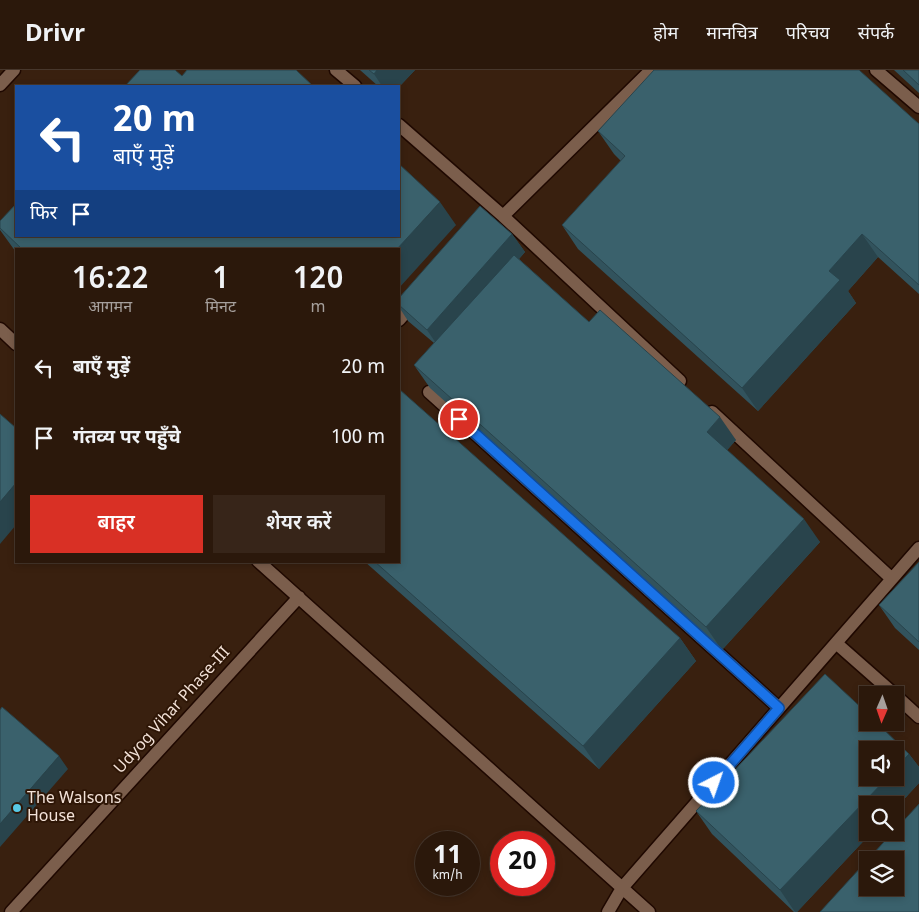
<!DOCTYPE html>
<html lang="hi">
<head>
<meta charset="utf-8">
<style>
  body { margin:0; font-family:Georgia,"Noto Sans Devanagari",serif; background:#372519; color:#f1f3f6; height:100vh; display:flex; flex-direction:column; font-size:19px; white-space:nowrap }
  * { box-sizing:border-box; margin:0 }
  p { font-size:16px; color:#a6a09d }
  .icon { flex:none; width:28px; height:28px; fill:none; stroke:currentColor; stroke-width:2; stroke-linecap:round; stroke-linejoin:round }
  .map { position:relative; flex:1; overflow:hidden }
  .drawer { position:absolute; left:15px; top:178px; width:385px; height:315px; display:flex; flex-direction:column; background:#2b180b; border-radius:0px; box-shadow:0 2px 8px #0003,0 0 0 1px #47372c }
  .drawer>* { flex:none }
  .hud { position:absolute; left:15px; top:15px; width:385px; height:152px; border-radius:0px; box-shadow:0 2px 8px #0003,0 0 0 1px #47372c; background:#1a4fa0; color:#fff; overflow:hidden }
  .needle { width:32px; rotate:182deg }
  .controls { position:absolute; left:859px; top:616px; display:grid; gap:10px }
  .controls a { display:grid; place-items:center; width:45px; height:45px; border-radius:0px; background:#2b180b; box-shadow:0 2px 8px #0003,0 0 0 1px #47372c; font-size:25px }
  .speed { position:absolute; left:415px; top:761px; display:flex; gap:10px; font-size:25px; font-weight:700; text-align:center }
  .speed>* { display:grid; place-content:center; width:65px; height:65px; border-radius:50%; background:#2b180b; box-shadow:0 2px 8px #0003,0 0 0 1px #47372c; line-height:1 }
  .speed small { font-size:12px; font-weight:400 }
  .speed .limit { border:8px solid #d22; background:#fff; color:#111 }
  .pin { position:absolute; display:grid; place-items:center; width:42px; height:42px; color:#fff; margin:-21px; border:2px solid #fff; border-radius:50%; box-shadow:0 1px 5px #0007 }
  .me { position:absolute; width:55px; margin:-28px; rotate:41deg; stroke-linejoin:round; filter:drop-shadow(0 0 4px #0008) }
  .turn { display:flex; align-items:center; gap:18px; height:105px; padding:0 15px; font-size:22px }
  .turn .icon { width:65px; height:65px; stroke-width:2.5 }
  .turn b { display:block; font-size:35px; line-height:42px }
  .then { display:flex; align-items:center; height:48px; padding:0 15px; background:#0003; gap:10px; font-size:19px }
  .eta { display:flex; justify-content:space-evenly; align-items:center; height:85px; text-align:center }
  .eta b { font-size:30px; font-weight:600; line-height:35px }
  .primary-button { display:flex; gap:10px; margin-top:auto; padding:10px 15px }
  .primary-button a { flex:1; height:58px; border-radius:0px; background:#d93025; color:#fff; font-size:20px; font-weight:600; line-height:58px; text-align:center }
  .primary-button a+a { background:#372519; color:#f1f3f6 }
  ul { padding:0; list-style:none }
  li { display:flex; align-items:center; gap:15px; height:70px; padding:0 15px }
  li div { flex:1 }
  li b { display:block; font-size:19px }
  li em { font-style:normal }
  header { display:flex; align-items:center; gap:30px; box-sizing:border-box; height:70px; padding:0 25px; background:#2b180b; border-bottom:1px solid #47372c }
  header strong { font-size:24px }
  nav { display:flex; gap:28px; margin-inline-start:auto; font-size:18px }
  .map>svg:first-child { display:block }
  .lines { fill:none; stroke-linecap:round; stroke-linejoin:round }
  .service-casing { stroke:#1f0800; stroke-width:15 }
  .service { stroke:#7b5e4c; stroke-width:12 }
  .wall { fill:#32535d }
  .shaded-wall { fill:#29444c }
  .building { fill:#3a616c; stroke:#29444c; fill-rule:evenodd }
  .route-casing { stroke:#114b97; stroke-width:12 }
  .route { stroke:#1a73e8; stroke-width:9 }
  .poi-dot { fill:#58c8e4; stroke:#2e1606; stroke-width:2 }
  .labels { text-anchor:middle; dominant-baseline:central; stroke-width:4; stroke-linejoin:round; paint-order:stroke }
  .street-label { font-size:16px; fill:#f3e2d8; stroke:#2e1606 }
  .poi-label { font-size:16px; fill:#f3e2d8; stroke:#2e1606; text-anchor:start }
</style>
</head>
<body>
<header>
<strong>Drivr</strong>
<nav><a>होम</a><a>मानचित्र</a><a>परिचय</a><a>संपर्क</a></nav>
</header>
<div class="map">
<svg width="919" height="842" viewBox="0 0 919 842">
  <rect width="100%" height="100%" fill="#39200f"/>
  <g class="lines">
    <defs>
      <path id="service" d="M336 0 355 16
        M876 0 919 37
        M0 15 14 0
        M399 55 503 146 680 311
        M503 146 651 0
        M399 250 414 233
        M0 259 16 274
        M429 322 779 638
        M712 342 892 509
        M258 491 649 842
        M836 573 895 625
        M895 625 919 647
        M11 842 299 527
        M608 842 622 818 919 478"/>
    </defs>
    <use href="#service" class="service-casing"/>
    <use href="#service" class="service"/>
  </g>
  <path class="wall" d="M360 0H415L399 17V16H378Z
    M894 0H919V23Z
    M919 54V224L878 187 848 221 856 233 758 341 578 179 562 155 621 91 614 84 598 61Z
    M0 151 456 155 399 179H16V182L13 178 0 160Z
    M512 164 525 182 519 189 589 252 736 370 727 380 820 472 722 580 430 318 414 295 434 273 408 251 399 237V228Z
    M364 491H399L680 568 696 591 599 699Z
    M919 492V580L895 558 879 535Z
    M909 684 919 697V713L895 739V735L868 762H872L797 842H794L712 764 696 741Z"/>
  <path class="shaded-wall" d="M377 0H415L399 17V16H382L374 4Z
    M440 132 456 155 399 218V179H397Z
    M512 164 525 182 440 279 427 260Z
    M862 164 878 187 848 221 856 233 758 341 742 318 829 201Z
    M720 347 736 370 723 385 707 362Z
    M16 413V455L0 474V432Z
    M804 449 820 472 722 580 706 557Z
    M680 568 696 591 599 699 583 676Z
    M909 684 919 697V713L895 739V735H868V762H872L797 842H795L780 820 887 708H895V699Z
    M59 686 68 699 0 777V754Z"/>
  <path class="building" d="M140 0H175L182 6 187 0H296L313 16H125Z
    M369 0H377L374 4Z
    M654 0H859L919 54V215L862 164 829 201 840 210 742 318 562 155 625 86 598 61Z
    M903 0H919V15Z
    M399 94 440 132 397 179H22L0 158V151L16 134V166H399Z
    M480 136 512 164 427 260 399 235V228Z
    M514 185 589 252 600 240 720 347 707 362 804 449 706 557 414 295Z
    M399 319 680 568 583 676 374 491H399Z
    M0 344 16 358V413L0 432Z
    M919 492V572L879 535Z
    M825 604 868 644V652H876L909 684 895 699V680H868V708H887L780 820 696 741Z
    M2 637 59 686 0 754V640Z
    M919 734V842H820L893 762H895V760ZM868 790H895V818H868Z"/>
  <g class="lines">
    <defs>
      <path id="route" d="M459 349 779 638 714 713"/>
    </defs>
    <use href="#route" class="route-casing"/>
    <use href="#route" class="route"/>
  </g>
  <circle class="poi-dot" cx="17" cy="738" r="5"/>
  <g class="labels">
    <g class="street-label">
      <text transform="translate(173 641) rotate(-48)">Udyog Vihar Phase-III</text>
    </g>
    <g class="poi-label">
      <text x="27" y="729">The Walsons<tspan x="27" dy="18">House</tspan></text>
    </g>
  </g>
</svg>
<div class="controls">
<a><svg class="needle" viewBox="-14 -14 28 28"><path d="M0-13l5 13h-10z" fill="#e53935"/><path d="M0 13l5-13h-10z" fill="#a6a09d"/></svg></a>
<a><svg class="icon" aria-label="sound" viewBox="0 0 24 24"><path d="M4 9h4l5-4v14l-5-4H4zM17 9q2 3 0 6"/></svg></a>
<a><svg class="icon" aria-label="search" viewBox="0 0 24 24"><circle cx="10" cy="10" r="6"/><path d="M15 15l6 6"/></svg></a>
<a><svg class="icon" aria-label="layers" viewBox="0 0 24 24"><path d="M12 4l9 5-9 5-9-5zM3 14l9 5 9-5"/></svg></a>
</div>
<div class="speed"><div>11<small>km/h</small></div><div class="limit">20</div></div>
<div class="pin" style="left:459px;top:349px;background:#d93025"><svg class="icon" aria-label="arrive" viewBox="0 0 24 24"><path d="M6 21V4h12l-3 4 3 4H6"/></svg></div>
<svg class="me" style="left:714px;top:713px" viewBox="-20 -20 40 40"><circle r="17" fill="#1a73e8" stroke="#fff" stroke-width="3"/><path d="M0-11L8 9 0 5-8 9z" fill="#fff"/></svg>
<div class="hud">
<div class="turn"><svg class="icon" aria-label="left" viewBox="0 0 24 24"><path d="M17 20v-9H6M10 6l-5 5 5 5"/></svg><div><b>20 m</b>बाएँ मुड़ें</div></div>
<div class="then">फिर<svg class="icon" aria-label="arrive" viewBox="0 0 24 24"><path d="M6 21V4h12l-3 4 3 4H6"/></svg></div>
</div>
<section class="drawer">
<div class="eta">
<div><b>16:22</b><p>आगमन</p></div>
<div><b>1</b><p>मिनट</p></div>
<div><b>120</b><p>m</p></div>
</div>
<ul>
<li><svg class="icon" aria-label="left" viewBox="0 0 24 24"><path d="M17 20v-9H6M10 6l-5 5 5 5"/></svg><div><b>बाएँ मुड़ें</b></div><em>20 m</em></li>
<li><svg class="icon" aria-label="arrive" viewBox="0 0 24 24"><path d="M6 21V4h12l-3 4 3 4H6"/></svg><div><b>गंतव्य पर पहुँचे</b></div><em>100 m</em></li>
</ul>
<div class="primary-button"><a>बाहर</a><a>शेयर करें</a></div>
</section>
</div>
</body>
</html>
